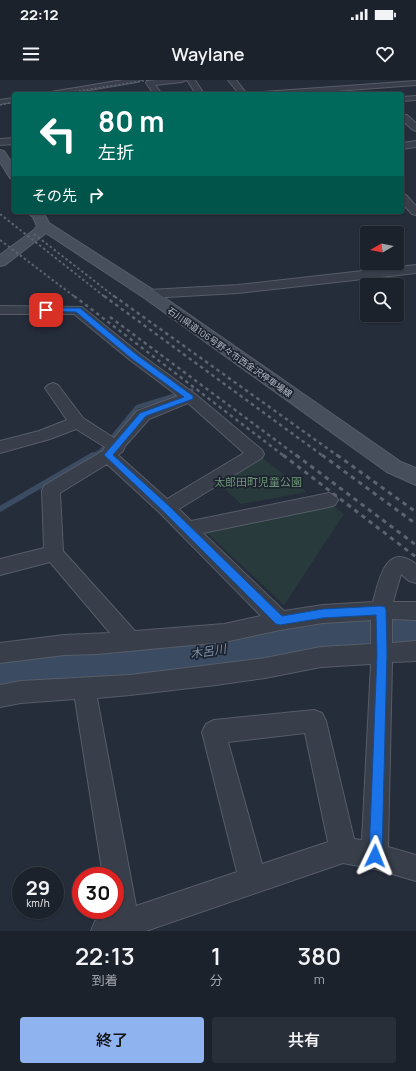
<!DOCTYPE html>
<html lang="ja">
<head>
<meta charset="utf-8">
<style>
  body { margin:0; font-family:Manrope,"Noto Sans JP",sans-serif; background:#292f38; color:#f1f3f6; height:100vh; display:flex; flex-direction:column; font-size:15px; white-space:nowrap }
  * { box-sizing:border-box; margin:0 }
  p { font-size:13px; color:#a0a4a9 }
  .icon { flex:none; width:22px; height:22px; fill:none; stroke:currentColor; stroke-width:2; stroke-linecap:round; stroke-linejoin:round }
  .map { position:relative; height:851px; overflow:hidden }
  .drawer { display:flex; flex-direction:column; background:#1c222c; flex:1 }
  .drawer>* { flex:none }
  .guide { position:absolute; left:12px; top:12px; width:392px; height:122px; border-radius:4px; box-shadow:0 1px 3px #0004,0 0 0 1px #3a3f48; background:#00695c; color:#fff; overflow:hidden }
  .needle { width:26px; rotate:261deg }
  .buttons { position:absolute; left:360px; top:146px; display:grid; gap:8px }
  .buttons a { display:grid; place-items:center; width:44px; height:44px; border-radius:4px; background:#1c222c; box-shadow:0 1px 3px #0004,0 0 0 1px #3a3f48; font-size:20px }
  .speed { position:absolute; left:12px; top:787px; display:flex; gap:8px; font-size:20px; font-weight:700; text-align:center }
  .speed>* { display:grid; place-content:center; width:52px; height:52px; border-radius:50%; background:#1c222c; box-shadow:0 1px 3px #0004,0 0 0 1px #3a3f48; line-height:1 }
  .speed small { font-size:10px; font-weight:400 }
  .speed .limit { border:6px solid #d22; background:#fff; color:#111 }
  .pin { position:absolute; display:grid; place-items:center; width:34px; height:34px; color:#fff; margin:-17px; border-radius:8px; box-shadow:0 2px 6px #0006 }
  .me { position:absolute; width:44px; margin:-22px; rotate:2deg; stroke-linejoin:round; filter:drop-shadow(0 0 3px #0008) }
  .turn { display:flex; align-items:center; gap:14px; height:84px; padding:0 20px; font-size:18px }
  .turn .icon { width:52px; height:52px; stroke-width:2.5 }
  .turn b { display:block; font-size:28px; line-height:34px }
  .then { display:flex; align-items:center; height:38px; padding:0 20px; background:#0003; gap:8px; font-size:15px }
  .eta { display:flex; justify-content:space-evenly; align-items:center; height:68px; text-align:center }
  .eta b { font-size:24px; font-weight:600; line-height:28px }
  .primary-button { display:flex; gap:8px; margin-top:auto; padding:8px 20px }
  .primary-button a { flex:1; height:46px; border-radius:4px; background:#8fb3ef; color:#111; font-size:16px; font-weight:600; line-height:46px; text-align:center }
  .primary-button a+a { background:#292f38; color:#f1f3f6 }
  .status { display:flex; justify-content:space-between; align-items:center; height:28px; padding:0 20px; background:#1c222c; direction:ltr }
  .status svg { height:11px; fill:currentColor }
  header { display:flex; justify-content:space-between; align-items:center; height:52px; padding:0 20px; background:#1c222c; font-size:18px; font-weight:600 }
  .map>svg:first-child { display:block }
  .green { fill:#283a3c }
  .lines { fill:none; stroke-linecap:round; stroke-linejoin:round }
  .stream-far1 { stroke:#3b4b62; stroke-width:4 }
  .stream { stroke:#3b4b62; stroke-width:5.5 }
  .river { fill:#3b4b62; fill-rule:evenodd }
  .street-casing { stroke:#565d68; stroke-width:2 }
  .secondary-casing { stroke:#565d68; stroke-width:2 }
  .street { fill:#383f4a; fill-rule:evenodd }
  .secondary { fill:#474f5d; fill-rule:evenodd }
  .rail-far3 { stroke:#5b6371; stroke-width:1.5; stroke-dasharray:2 2; stroke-linecap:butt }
  .rail-far2 { stroke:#5b6371; stroke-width:2; stroke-dasharray:2.5 2.5; stroke-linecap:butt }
  .rail-far1 { stroke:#5b6371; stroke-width:2.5; stroke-dasharray:3.5 3.5; stroke-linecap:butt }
  .rail { stroke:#5b6371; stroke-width:3; stroke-dasharray:4.5 4.5; stroke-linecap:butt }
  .route { fill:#1a73e8; stroke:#114b97 }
  .labels { text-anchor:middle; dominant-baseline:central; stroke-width:3.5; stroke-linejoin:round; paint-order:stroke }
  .far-street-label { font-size:9px; fill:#b4bac6; stroke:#1d242f }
  .park-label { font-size:11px; fill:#6d9577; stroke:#1d242f }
  .water-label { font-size:12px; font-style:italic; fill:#7d90ab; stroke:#1d242f }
</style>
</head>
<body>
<div class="status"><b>22:12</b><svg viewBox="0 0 49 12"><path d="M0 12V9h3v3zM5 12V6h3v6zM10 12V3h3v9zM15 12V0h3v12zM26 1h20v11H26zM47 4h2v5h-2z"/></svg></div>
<header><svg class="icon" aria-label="menu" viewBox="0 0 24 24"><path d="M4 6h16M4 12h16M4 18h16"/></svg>Waylane<svg class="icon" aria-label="heart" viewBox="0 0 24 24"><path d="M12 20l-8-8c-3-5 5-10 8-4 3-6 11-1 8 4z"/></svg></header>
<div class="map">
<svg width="416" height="851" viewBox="0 0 416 851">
  <rect width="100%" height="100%" fill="#252d3a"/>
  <path class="green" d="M261 377 307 412 241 424 218 403Z
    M332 425 344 434 284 525 203 449Z"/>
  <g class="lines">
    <path class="stream-far1" d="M92 376 101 371 137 327 192 310"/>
    <path class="stream" d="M0 429 93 375"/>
    <path class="river" d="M347 534 416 536V568L347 566 128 600 0 609V573L128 566Z"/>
    <defs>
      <path id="street" d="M123 0H141L137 2 66 14H47L51 12Z
        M157 0H186L182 2 155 5 162 14H154L146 3 147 1Z
        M187 0H195L204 14H196Z
        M228 0H236L247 14H239Z
        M416 1V5L296 14H259L263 12Z
        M416 16V20L402 21V17Z
        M14 18V22L0 24V20Z
        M402 35H407L416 43V51L413 50 402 40Z
        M14 58V64L0 65V59Z
        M416 61V67L402 69V63Z
        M402 114 406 115 416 126V135L412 134 402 123Z
        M416 185V193L238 213 149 218 144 217 143 214 144 211 149 210 238 205Z
        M0 226 82 227 140 274 195 314 262 370 264 374 262 378 179 429 191 441 329 413 335 415 338 420 335 425 329 427 203 453 284 531 323 525 373 522C379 500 386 461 416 484V503L409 501 401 494 393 522H416V540L392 539V563L416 561V581L392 582 388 767 416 775V801L375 789 343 783 146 851H91L95 841 110 835 109 830H115V796H103L75 619 21 623 0 627V605L21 601 130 595 265 578 321 567 371 564V540L323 543 280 550 224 562 97 574 64 575 0 583V563L64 555 110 553 50 482 0 495V479L44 468 42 410 45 405 103 371 105 367 76 349 50 359 0 373V361L39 351 67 340 45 308 48 305 53 303 58 305 83 338 114 358 137 331 178 316 130 280 74 234H0ZM188 323 244 373 167 419 118 375 123 371 125 366 149 339ZM107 384 160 433 261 536 224 544 135 551 63 471 60 413ZM371 584 362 760 354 759 326 641 322 633 314 630 214 640 206 644 202 652 237 792 136 826 97 618 130 615 216 605 265 598 321 587ZM305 653 328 762 262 784 228 662Z"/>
      <path id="secondary" d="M0 70 4 71 14 86V99L10 98 0 82Z
        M26 132H43L49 143 155 211 401 382 416 388V405L387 392 143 217 46 153 5 185 0 186V175L34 150 37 146 33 137Z"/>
    </defs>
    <use href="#street" class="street-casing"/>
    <use href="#secondary" class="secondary-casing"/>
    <use href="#street" class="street"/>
    <use href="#secondary" class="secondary"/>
    <path class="rail-far3" d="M59 14 149 0
      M0 25 14 22"/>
    <path class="rail-far2" d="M0 134 105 217
      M34 154 115 217
      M0 160 75 217"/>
    <path class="rail-far1" d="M74 216 284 376
      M104 216 323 376
      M114 216 338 376
      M110 237 297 376"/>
    <path class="rail" d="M283 375 416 477
      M296 375 416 465
      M322 375 416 444
      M337 375 416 432"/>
  </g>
  <path class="route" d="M46 228H80L137 275 193 316V319L146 336 113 375 169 426 282 536 323 529 381 526 385 527 386 530 387 574 382 776 380 781 375 783 371 781 369 776 377 574 376 535 323 538 280 545 276 544 163 431 104 375 140 333 184 317 132 279 76 232 44 231 43 230Z"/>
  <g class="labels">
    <g class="far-street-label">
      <text transform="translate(230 272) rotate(35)">石川県道106号野々市西金沢停車場線</text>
    </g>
    <g class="park-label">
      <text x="258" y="401">太郎田町児童公園</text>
    </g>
    <g class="water-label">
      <text transform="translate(208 571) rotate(-9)">木呂川</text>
    </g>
  </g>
</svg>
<div class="buttons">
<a><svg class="needle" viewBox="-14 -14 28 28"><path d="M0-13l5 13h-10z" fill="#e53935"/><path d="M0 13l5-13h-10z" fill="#a0a4a9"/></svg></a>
<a><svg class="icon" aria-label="search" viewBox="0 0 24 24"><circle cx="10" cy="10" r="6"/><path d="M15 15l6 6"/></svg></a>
</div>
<div class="speed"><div>29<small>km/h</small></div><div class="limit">30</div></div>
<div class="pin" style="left:46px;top:230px;background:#d93025"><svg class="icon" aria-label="arrive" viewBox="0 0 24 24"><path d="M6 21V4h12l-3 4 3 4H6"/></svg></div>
<svg class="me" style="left:375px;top:776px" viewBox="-20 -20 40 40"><path d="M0-17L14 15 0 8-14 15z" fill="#1a73e8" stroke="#fff" stroke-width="4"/></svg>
<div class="guide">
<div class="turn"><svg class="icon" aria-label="left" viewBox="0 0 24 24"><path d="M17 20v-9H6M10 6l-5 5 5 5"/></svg><div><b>80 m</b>左折</div></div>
<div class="then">その先<svg class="icon" aria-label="right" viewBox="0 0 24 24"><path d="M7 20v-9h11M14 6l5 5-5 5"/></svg></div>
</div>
</div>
<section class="drawer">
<div class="eta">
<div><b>22:13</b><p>到着</p></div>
<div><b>1</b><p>分</p></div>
<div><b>380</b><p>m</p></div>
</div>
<div class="primary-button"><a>終了</a><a>共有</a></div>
</section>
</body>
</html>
